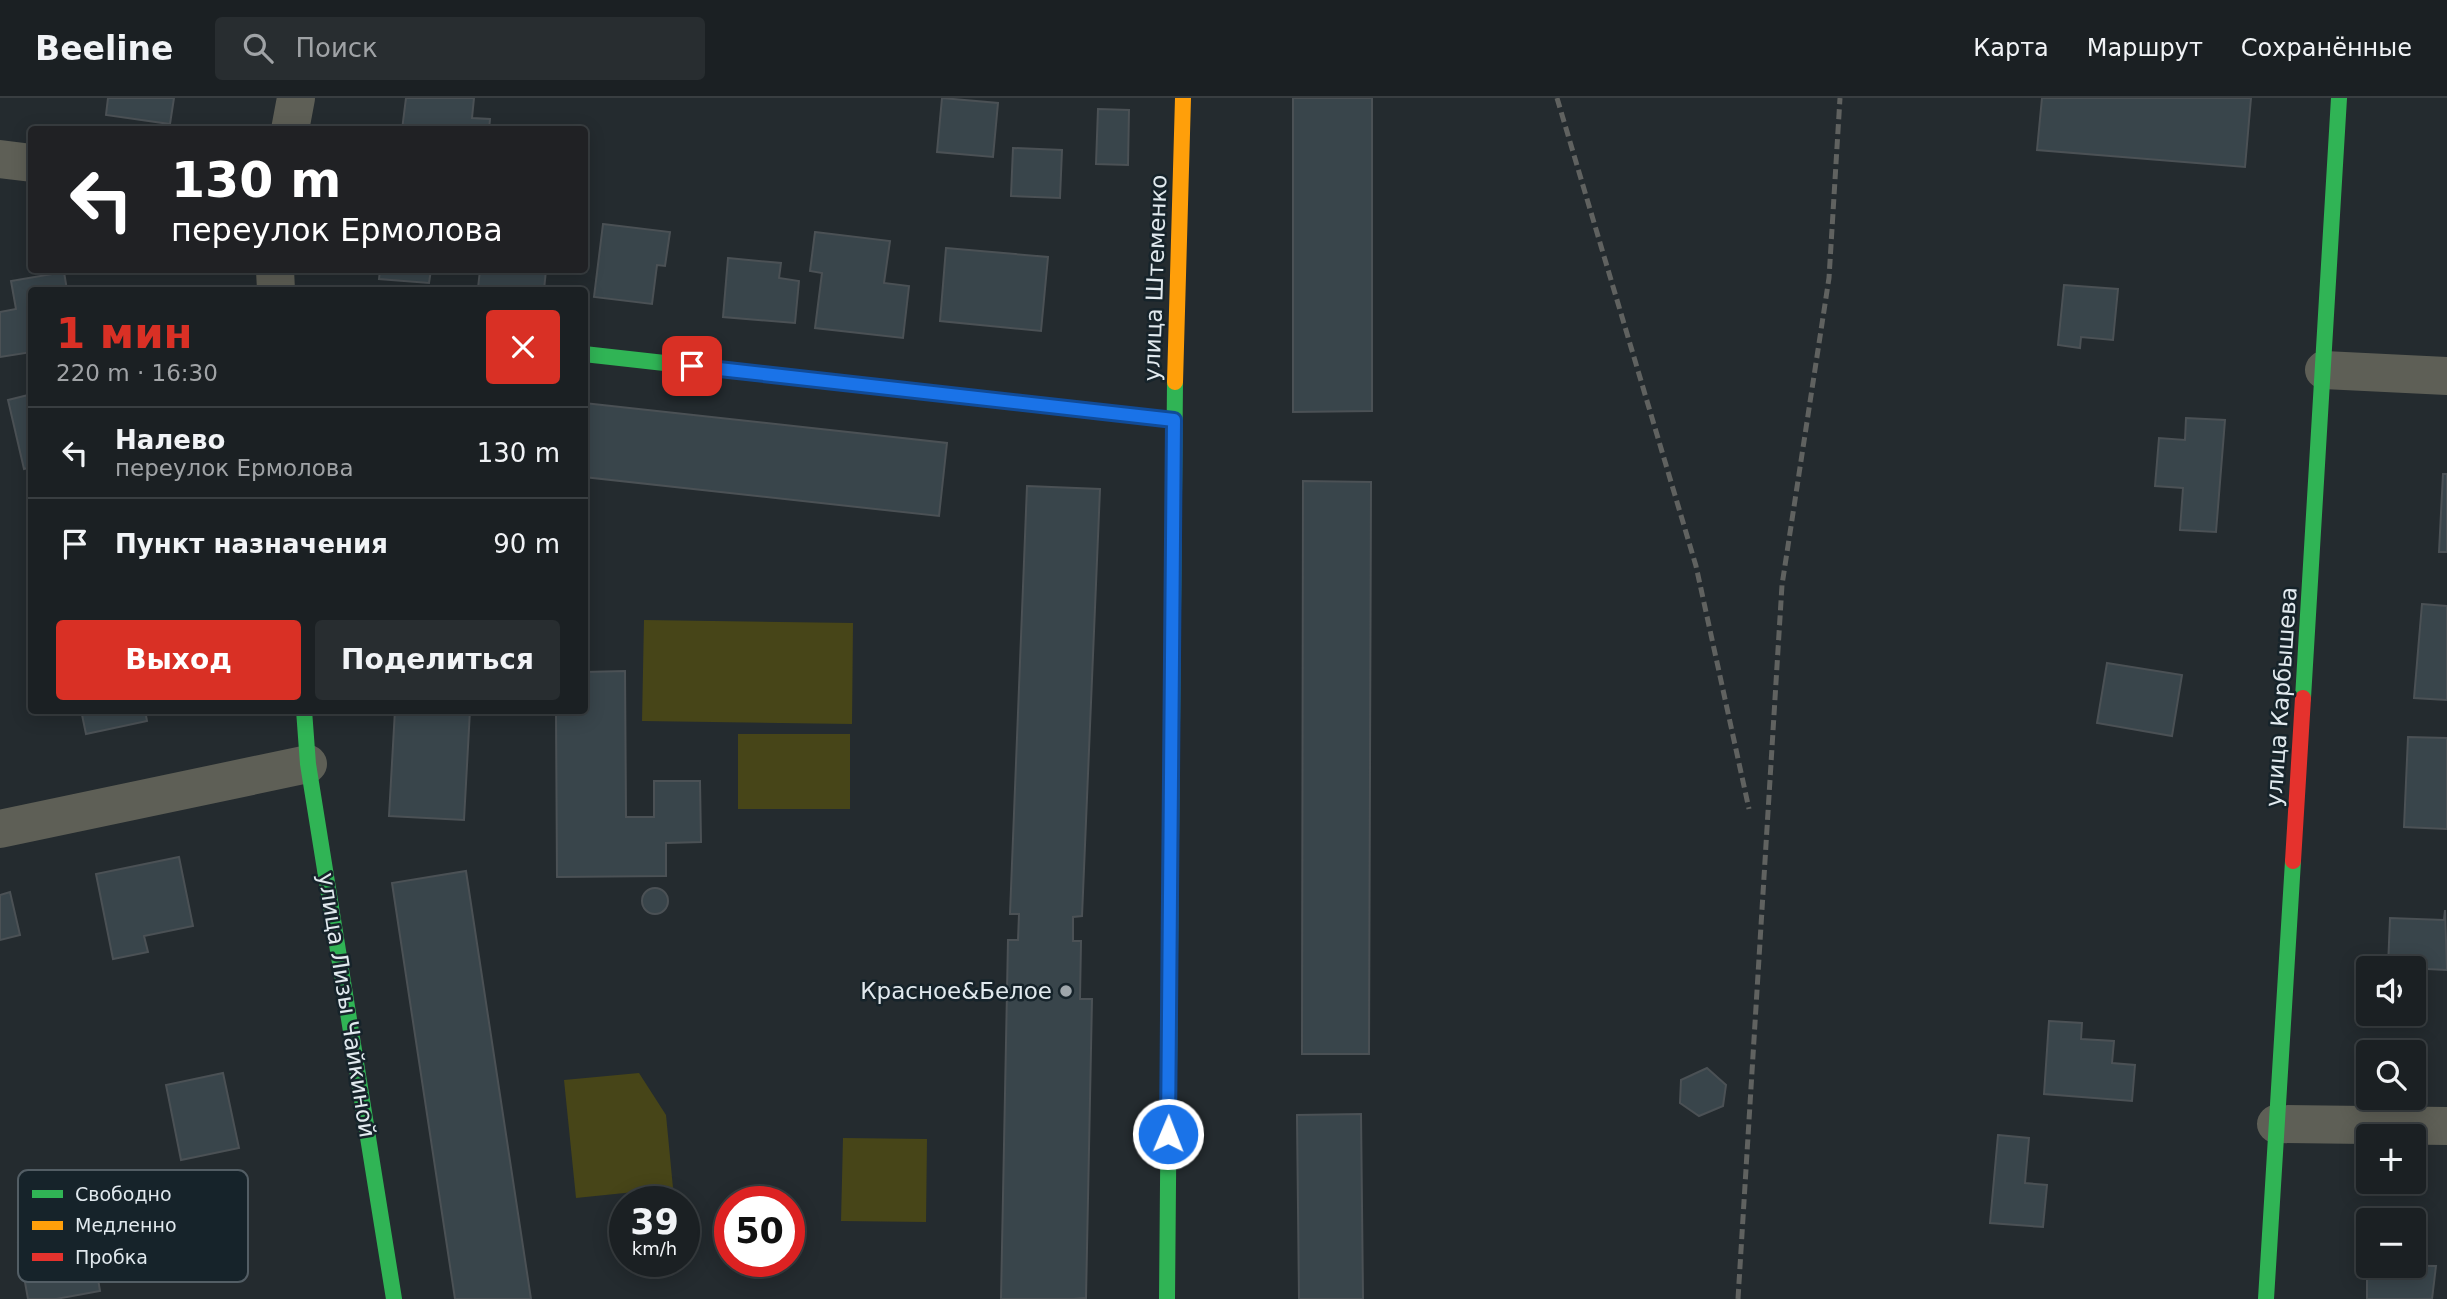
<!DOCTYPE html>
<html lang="ru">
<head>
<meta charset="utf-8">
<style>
  body { margin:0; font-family:"DejaVu Sans",sans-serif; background:#282d30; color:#f1f3f6; height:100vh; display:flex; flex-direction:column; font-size:26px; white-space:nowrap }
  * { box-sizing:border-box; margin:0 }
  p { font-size:23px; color:#a0a3a6 }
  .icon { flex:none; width:38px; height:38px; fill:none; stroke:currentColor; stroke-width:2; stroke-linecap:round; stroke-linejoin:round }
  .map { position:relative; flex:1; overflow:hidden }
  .panel { position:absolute; left:28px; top:189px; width:560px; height:427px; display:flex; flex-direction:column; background:#1b2023; border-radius:7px; box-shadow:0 4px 18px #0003,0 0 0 2px #393e41 }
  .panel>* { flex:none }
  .banner { position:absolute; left:28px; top:28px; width:560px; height:147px; border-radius:7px; box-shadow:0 4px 18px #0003,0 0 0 2px #393e41; background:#202124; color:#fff; overflow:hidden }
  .fabs { position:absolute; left:2356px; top:858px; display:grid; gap:14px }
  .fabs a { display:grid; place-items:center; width:70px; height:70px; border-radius:7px; background:#1b2023; box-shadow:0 4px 18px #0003,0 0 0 2px #393e41; font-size:35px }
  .speed { position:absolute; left:609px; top:1088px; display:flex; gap:14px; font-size:35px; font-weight:700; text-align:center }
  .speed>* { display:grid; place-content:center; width:91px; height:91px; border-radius:50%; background:#1b2023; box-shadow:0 4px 18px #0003,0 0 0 2px #393e41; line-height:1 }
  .speed small { font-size:18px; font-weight:400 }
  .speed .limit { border:10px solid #d22; background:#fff; color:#111 }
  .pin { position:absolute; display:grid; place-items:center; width:60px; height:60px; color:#fff; margin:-30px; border-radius:14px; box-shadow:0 4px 10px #0006 }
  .me { position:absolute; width:77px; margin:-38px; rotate:1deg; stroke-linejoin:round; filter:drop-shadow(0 0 5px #0008) }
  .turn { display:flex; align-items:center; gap:24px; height:147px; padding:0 28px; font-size:32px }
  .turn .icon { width:91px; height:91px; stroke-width:2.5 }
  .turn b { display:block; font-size:49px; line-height:60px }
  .round { display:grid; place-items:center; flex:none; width:74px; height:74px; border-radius:7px; background:#282d30 }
  .summary { display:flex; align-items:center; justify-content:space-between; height:119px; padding:0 28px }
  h1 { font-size:42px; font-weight:600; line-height:52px; color:#d93025 }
  .cta { display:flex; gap:14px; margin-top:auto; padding:14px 28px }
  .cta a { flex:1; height:80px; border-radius:7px; background:#d93025; color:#fff; font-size:28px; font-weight:600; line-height:80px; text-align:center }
  .cta a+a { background:#282d30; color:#f1f3f6 }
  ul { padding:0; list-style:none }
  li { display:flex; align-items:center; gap:21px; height:91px; padding:0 28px; border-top:2px solid #393e41 }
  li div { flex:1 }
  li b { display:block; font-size:26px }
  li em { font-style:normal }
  header { display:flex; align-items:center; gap:42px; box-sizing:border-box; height:98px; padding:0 35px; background:#1b2023; border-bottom:2px solid #393e41 }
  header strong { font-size:33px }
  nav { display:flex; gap:38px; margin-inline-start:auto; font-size:24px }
  .search { width:490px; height:63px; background:#282d30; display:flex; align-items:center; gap:18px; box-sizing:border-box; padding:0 24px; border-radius:7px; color:#a0a3a6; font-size:26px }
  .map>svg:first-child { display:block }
  .green { fill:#474518 }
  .building { fill:#39454b; stroke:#4b5155; stroke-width:2 }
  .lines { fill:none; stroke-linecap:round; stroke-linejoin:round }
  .street { stroke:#5e5f56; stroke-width:38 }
  .fast { stroke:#30b455; stroke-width:16 }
  .slow { stroke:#ff9f0a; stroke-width:16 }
  .jam { stroke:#e5322d; stroke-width:16 }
  .rail { stroke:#606260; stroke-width:5; stroke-dasharray:10 5; stroke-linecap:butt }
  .route-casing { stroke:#114b97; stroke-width:18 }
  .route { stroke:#1a73e8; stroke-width:12 }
  .poi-dot { fill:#9fa6ab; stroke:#16232a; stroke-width:2.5 }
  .labels { text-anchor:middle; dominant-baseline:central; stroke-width:5; stroke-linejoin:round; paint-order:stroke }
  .street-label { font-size:23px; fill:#e1e9ee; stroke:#16232a }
  .poi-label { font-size:23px; fill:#e1e9ee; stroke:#16232a; text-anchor:end }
  .key { fill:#16232a; stroke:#535e65; stroke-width:2 }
  .key-label { font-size:19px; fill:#e1e9ee }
</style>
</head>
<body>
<header>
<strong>Beeline</strong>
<div class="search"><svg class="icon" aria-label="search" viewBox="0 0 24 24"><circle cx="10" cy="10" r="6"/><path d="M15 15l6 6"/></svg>Поиск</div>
<nav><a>Карта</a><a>Маршрут</a><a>Сохранённые</a></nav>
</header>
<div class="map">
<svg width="2447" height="1201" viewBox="0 0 2447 1201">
  <rect width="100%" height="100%" fill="#242b2f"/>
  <path class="green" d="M644 522 853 525 852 626 642 623Z
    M738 636H850V711H738Z
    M639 975 666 1017 673 1090 576 1100 564 982Z
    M843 1040 927 1041 926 1124 841 1123Z"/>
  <path class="building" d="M108 0H174L170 26 106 17Z
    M406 0H474L472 20 490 21 489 32H402Z
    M942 0 998 5 993 59 937 54Z
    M1293 0H1372V313L1293 314Z
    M2042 0H2251L2245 69 2037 52Z
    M1098 11 1129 12 1128 67 1096 66Z
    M1013 50 1062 52 1060 100 1011 98Z
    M603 126 670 134 665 168 657 167 652 206 594 199Z
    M815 134 890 143 884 185 909 188 903 240 815 230 822 175 810 173Z
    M946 150 1048 159 1041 233 940 223Z
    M728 160 781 165 779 180 799 183 795 225 723 219Z
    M380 172H431L429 185 379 181Z
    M480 172H546L544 192 478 190Z
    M64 174 67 192H32V254L0 259V214L16 211 11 183Z
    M2064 187 2118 191 2113 242 2081 239 2080 250 2058 247Z
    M32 296V369L24 371 8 302Z
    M584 305 947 345 939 418 584 379Z
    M2186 320 2225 322 2216 434 2180 432 2183 390 2155 388 2159 340 2185 342Z
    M2443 376H2447V454H2439Z
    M1303 383 1371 384 1369 956H1302Z
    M1027 388 1100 391 1082 818 1073 819V843H1081L1080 901H1092L1086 1200 1073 1201H1001L1008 842H1018L1019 816H1010Z
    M2422 506 2447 508V602L2414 600Z
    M2107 565 2182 577 2172 638 2097 625Z
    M625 573 626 719H654V683H700L701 744 666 745V778L557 779 556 612H584V574Z
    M81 612H145L147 623 86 636Z
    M395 612H470L464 722 389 718Z
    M2408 639 2447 640V731L2404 729Z
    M179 759 193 828 144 838 148 854 113 861 96 776Z
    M466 773 531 1201H455L392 785Z
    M642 803a13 13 0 1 1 26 0a13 13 0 1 1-26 0Z
    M10 794 20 837 0 842V797Z
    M2445 812 2447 872 2388 869 2390 820 2444 822Z
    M2049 923 2082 925 2081 941 2114 943 2112 965 2135 967 2132 1003 2044 996Z
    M1707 970 1726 987 1723 1008 1699 1018 1680 1005 1681 982Z
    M223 975 239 1050 181 1062 166 987Z
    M1361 1016 1363 1201H1299L1297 1017Z
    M1998 1037 2029 1040 2025 1085 2047 1087 2043 1129 1990 1125Z
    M90 1133 100 1193 56 1201H28L18 1145Z
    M2367 1163 2368 1167 2436 1168 2432 1201H2367Z"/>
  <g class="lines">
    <path class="street" d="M290 32 296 0
      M0 61 32 65
      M275 172 276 192
      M2324 272 2447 278
      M0 731 308 666
      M2276 1026 2447 1028"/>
    <path class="fast" d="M584 256 1174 322
      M2303 600 2339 0
      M304 612 308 666 394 1201
      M1167 1201 1175 284
      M2266 1201 2293 763"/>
    <path class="slow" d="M1175 284 1183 0"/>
    <path class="jam" d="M2293 763 2303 600"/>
    <path class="rail" d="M1557 0 1696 468 1749 711
      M1738 1201 1782 487 1829 180 1840 0"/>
  </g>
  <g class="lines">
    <defs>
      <path id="route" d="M692 268 1174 322 1168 1036"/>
    </defs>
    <use href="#route" class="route-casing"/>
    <use href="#route" class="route"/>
  </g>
  <circle class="poi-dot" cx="1066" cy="893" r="7"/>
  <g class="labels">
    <g class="street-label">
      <text transform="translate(1155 180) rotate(-88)">улица Штеменко</text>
      <text transform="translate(2281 599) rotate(-86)">улица Карбышева</text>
      <text transform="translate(347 907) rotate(81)">улица Лизы Чайкиной</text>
    </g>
    <g class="poi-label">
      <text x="1052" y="893">Красное&amp;Белое</text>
    </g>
  </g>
  <rect x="18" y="1072" width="230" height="112" rx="10" class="key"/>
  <rect x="32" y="1092" width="31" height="8" fill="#30b455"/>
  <rect x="32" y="1123" width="31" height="9" fill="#ff9f0a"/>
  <rect x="32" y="1155" width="31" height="8" fill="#e5322d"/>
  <g class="key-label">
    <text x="75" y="1103">Свободно</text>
    <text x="75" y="1134">Медленно</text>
    <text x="75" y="1166">Пробка</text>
  </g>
</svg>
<div class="fabs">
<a><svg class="icon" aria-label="sound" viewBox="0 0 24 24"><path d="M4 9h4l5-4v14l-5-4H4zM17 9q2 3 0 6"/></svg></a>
<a><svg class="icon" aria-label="search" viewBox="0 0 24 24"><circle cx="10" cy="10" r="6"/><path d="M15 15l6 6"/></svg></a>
<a>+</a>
<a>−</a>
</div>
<div class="speed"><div>39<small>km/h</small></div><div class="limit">50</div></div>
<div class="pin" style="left:692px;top:268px;background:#d93025"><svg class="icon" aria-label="arrive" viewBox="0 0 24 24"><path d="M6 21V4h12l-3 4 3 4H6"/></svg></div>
<svg class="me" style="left:1168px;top:1036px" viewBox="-20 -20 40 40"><circle r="17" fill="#1a73e8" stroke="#fff" stroke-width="3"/><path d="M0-11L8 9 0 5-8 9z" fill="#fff"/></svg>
<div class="banner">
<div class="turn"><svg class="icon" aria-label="left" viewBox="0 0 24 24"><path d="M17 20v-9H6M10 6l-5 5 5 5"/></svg><div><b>130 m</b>переулок Ермолова</div></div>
</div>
<section class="panel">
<div class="summary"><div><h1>1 мин</h1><p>220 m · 16:30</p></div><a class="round" style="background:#d93025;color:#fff"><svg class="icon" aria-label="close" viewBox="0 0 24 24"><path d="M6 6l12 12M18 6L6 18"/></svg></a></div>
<ul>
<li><svg class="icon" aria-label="left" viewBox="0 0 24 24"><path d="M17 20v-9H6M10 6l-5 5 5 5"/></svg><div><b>Налево</b><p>переулок Ермолова</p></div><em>130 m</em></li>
<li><svg class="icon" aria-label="arrive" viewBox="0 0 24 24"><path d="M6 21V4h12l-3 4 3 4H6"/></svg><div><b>Пункт назначения</b></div><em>90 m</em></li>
</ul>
<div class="cta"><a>Выход</a><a>Поделиться</a></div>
</section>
</div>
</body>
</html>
